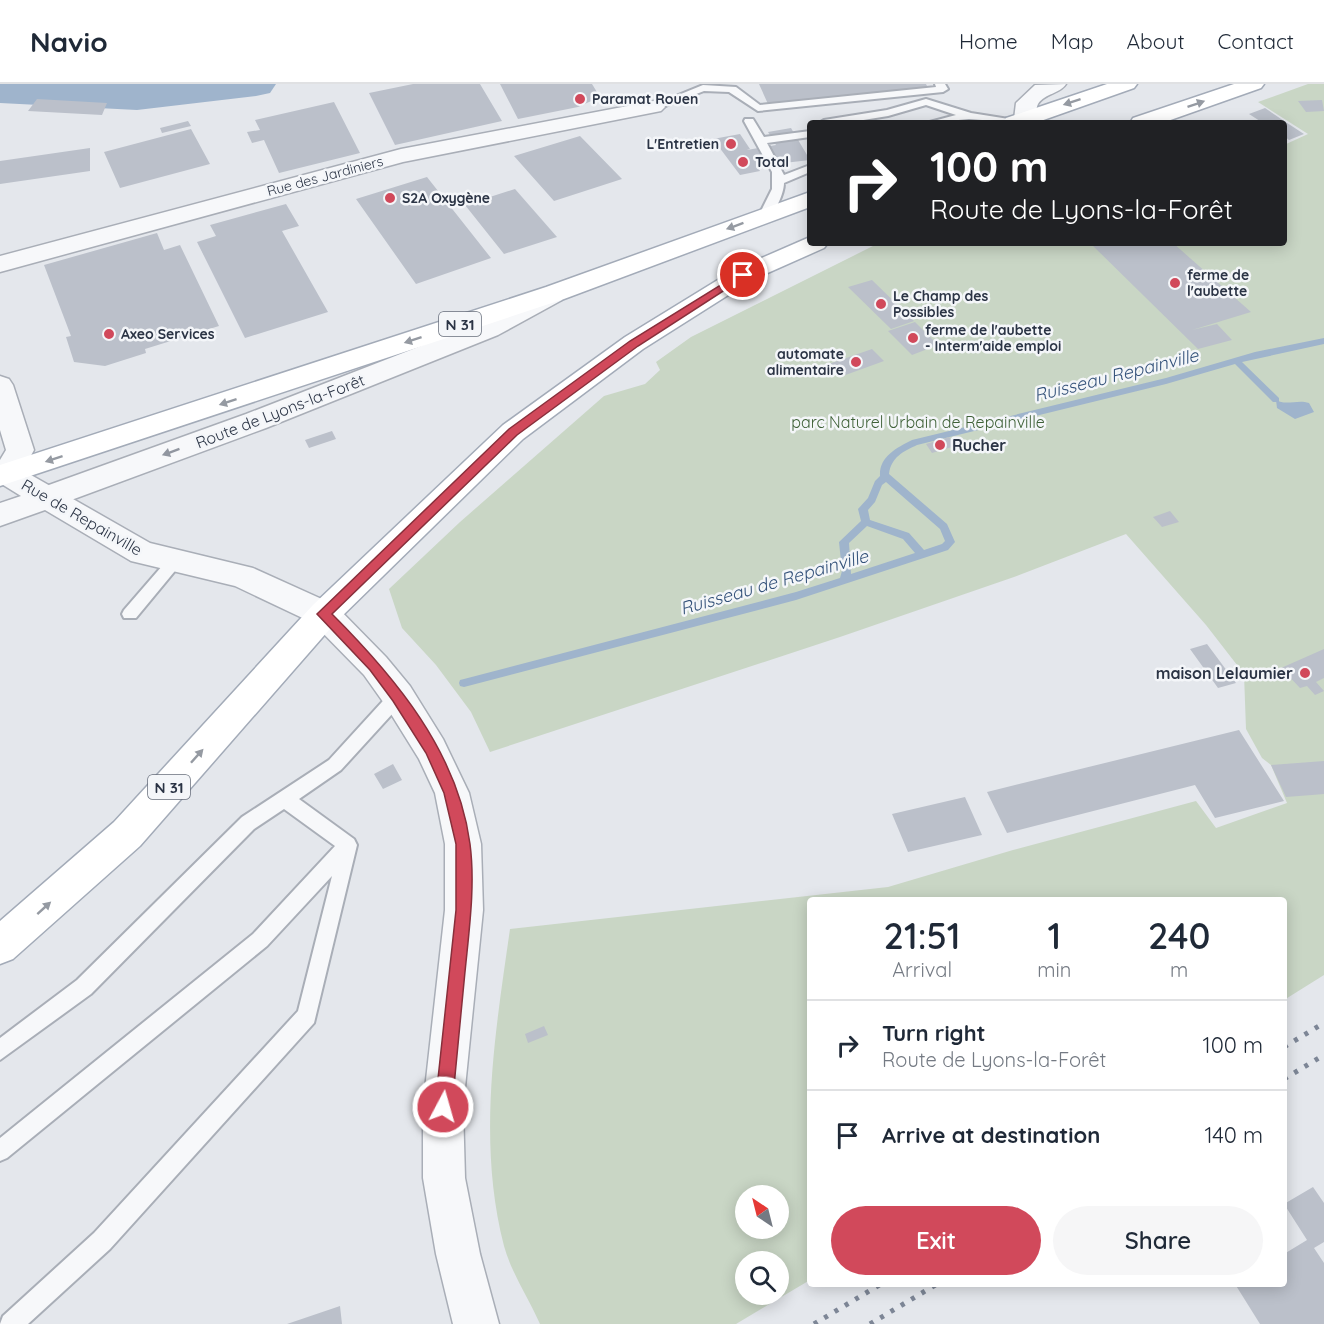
<!DOCTYPE html>
<html lang="en">
<head>
<meta charset="utf-8">
<style>
  body { margin:0; font-family:Quicksand,sans-serif; background:#f6f6f7; color:#1f2937; height:100vh; display:flex; flex-direction:column; font-size:22px; white-space:nowrap }
  * { box-sizing:border-box; margin:0 }
  p { font-size:20px; color:#747a83 }
  .icon { flex:none; width:33px; height:33px; fill:none; stroke:currentColor; stroke-width:2; stroke-linecap:round; stroke-linejoin:round }
  .map { position:relative; flex:1; overflow:hidden }
  .details { position:absolute; left:807px; top:813px; width:480px; height:390px; display:flex; flex-direction:column; background:#fff; border-radius:6px; box-shadow:0 3px 15px #0003 }
  .details>* { flex:none }
  .banner { position:absolute; left:807px; top:36px; width:480px; height:126px; border-radius:6px; box-shadow:0 3px 15px #0003; background:#202124; color:#fff; overflow:hidden }
  .needle { width:39px; rotate:325deg }
  .fabs { position:absolute; left:735px; top:1101px; display:grid; gap:12px }
  .fabs a { display:grid; place-items:center; width:54px; height:54px; border-radius:50%; background:#fff; box-shadow:0 3px 15px #0003; font-size:30px }
  .pin { position:absolute; display:grid; place-items:center; width:51px; height:51px; color:#fff; margin:-26px; border:3px solid #fff; border-radius:50%; box-shadow:0 2px 6px #0007 }
  .me { position:absolute; width:66px; margin:-33px; rotate:6deg; stroke-linejoin:round; filter:drop-shadow(0 0 4px #0008) }
  .turn { display:flex; align-items:center; gap:21px; height:126px; padding:0 24px; font-size:27px }
  .turn .icon { width:78px; height:78px; stroke-width:2.5 }
  .turn b { display:block; font-size:42px; line-height:51px }
  .eta { display:flex; justify-content:space-evenly; align-items:center; height:102px; text-align:center }
  .eta b { font-size:36px; font-weight:600; line-height:42px }
  .primary-button { display:flex; gap:12px; margin-top:auto; padding:12px 24px }
  .primary-button a { flex:1; height:69px; border-radius:36px; background:#d1495b; color:#fff; font-size:24px; font-weight:600; line-height:69px; text-align:center }
  .primary-button a+a { background:#f6f6f7; color:#1f2937 }
  ul { padding:0; list-style:none }
  li { display:flex; align-items:center; gap:18px; height:90px; padding:0 24px; border-top:2px solid #e0e1e3 }
  li div { flex:1 }
  li b { display:block; font-size:22px }
  li em { font-style:normal }
  header { display:flex; align-items:center; gap:36px; box-sizing:border-box; height:84px; padding:0 30px; background:#fff; border-bottom:2px solid #e0e1e3 }
  header strong { font-size:28px }
  nav { display:flex; gap:33px; margin-inline-start:auto; font-size:21px }
  .map>svg:first-child { display:block }
  .green { fill:#c9d6c5; fill-rule:evenodd }
  .water { fill:#9fb4cc }
  .lines { fill:none; stroke-linecap:round; stroke-linejoin:round }
  .stream { fill:#9fb4cc; fill-rule:evenodd }
  .river { fill:#9fb4cc; fill-rule:evenodd }
  .building { fill:#bbc0ca }
  .service-casing { stroke:#a9aeb7; stroke-width:4 }
  .minor-casing { stroke:#a9aeb7; stroke-width:3 }
  .tertiary-casing { stroke:#a9aeb7; stroke-width:3 }
  .primary-casing { stroke:#a3abb8; stroke-width:3 }
  .service { fill:#f7f8fa; fill-rule:evenodd }
  .minor { fill:#f7f8fa; fill-rule:evenodd }
  .tertiary { fill:#f7f8fa; fill-rule:evenodd }
  .primary { fill:#fff; fill-rule:evenodd }
  .rail { stroke:#7d8696; stroke-width:5; stroke-dasharray:4 8; stroke-linecap:butt }
  .oneway { fill:#959aa2 }
  .oneway2 { fill:#9196a0 }
  .route { fill:#d1495b; stroke:#882f3b; stroke-width:1.5 }
  .poi-dot { fill:#d1495b; stroke:#f4f6f9; stroke-width:2 }
  .labels { text-anchor:middle; dominant-baseline:central; stroke-width:5; stroke-linejoin:round; paint-order:stroke }
  .far-poi-label { font-size:14px; font-weight:bold; fill:#2b3445; stroke:#f4f6f9; text-anchor:start }
  .far-street-label { font-size:14px; fill:#2b3445; stroke:#f4f6f9 }
  .shield { fill:#f4f6f9; stroke:#676e7b; stroke-width:1.5 }
  .shield-label { font-size:15px; font-weight:bold; fill:#2b3445 }
  .street-label { font-size:16px; fill:#2b3445; stroke:#f4f6f9 }
  .park-label { font-size:16px; fill:#3f6138; stroke:#f4f6f9 }
  .poi-label { font-size:16px; font-weight:bold; fill:#2b3445; stroke:#f4f6f9; text-anchor:start }
  .water-label { font-size:18px; font-style:italic; fill:#34527a; stroke:#f4f6f9 }
</style>
</head>
<body>
<header>
<strong>Navio</strong>
<nav><a>Home</a><a>Map</a><a>About</a><a>Contact</a></nav>
</header>
<div class="map">
<svg width="1324" height="1240" viewBox="0 0 1324 1240">
  <rect width="100%" height="100%" fill="#e4e7ec"/>
  <path class="green" d="M1308 0H1324V891L1284 916V816H810V1196L736 1240H540C529 1215 511 1188 504 1162 477 1057 495 950 510 845L888 803 1013 766 1196 717 1216 744 1287 719 1271 681 1262 674 1246 645 1244 590 1206 541 1126 450 1014 493 840 553 490 668 471 628 436 581 402 544 389 505 460 438 604 312 645 300 660 286 656 278 691 253 879 159H1284V61L1308 50 1258 18ZM746 1112H778V1144H746ZM746 1178H778V1210H746Z"/>
  <path class="water" d="M1276 316C1286 322 1298 315 1309 319L1314 328 1295 335 1277 324Z"/>
  <g class="lines">
    <path class="stream" d="M1324 254V260L1242 278 1279 314V318H1273L1235 280 1166 300 917 361C904 367 891 373 889 390L947 440 955 458 948 466 796 516 464 603 460 602 459 599 460 596 464 595 796 508 840 494 842 487 839 458 861 437 858 425 868 414 875 397 880 392C879 373 896 364 912 356L1166 294 1255 268ZM886 398 940 445 945 457 942 460 924 466 909 449 870 436 868 426 875 418 882 401ZM867 442 903 455 915 469 851 490 849 459Z"/>
    <path class="river" d="M0 0H276L270 9 256 12 137 26 0 19Z"/>
  </g>
  <path class="building" d="M413 0H480L502 37 395 61 369 9Z
    M500 0H592L600 13 578 23 518 35Z
    M759 0H926L928 4 768 20Z
    M37 15 107 19 102 31 28 27Z
    M1322 16 1324 27 1306 28 1298 17Z
    M334 18 360 69 279 89 264 56 252 59 247 48 260 46 255 36Z
    M1265 24 1284 37 1304 50 1289 56 1284 52V39H1263L1249 30Z
    M188 37 191 42 162 49 160 44Z
    M791 44 810 76 757 82 760 87 740 91 713 55 740 50 750 65 747 66 776 61 768 48Z
    M191 45 210 80 120 104 104 68Z
    M580 52 622 95 554 117 514 72Z
    M90 64V87L0 100V77Z
    M427 93 491 174 416 200 356 115Z
    M515 105 557 153 504 170 465 121Z
    M286 120 299 142 282 147 328 228 245 254 197 158 216 152 210 141Z
    M157 149 164 166 180 161 219 242 145 265 146 269 105 282 74 278 66 253 71 252 44 181Z
    M1090 159H1173L1251 228 1192 246 1217 240 1232 256 1198 265Z
    M872 196 914 237 891 245 848 203Z
    M915 238 938 261 912 271 888 247Z
    M872 265 884 277 840 293 829 280Z
    M332 347 336 355 309 364 305 356Z
    M949 353 955 362 932 369 926 360Z
    M1170 427 1179 438 1162 443 1153 433Z
    M1207 560 1236 599 1218 604 1190 565Z
    M1324 565V594L1316 598 1324 607 1315 611 1307 602 1300 604 1281 584Z
    M1239 646 1284 717 1215 734 1195 701 1007 749 987 708Z
    M1324 677V710L1312 711 1286 713 1271 681Z
    M393 680 402 696 383 705 374 690Z
    M965 713 982 751 908 768 892 730Z
    M544 942 548 951 528 959 525 950Z
    M1313 1103 1324 1119V1158L1314 1164 1324 1179V1240H1260L1235 1200H1284V1170L1307 1156 1284 1120Z
    M340 1222 342 1240H287Z"/>
  <g class="lines">
    <defs>
      <path id="service" d="M935 0H945L948 5 943 8 758 27 729 8 704 7 658 25 649 23 703 1 736 3 760 21 936 3Z
        M926 15 971 29 1015 36 1020 39 969 35 926 39 956 31 926 21 888 32 845 39H819L824 36 887 26Z
        M745 35H753L764 53 810 47V53L767 59 784 91 810 81V88L784 99C784 109 775 131 765 134L759 131 772 105V88L744 37Z
        M174 472 182 478 179 482 136 534H124L122 530 124 526 169 474Z
        M398 605 404 607 406 612 404 617 341 686 299 715 354 755 357 761 314 939 110 1165 28 1240H0L3 1232 94 1149 298 927 332 792 267 862 7 1074 0 1077V1054L253 850 335 762 284 725 254 745 91 910 0 976V954L77 896 242 733 329 676 392 607Z"/>
      <path id="minor" d="M1066 0C1060 10 1045 9 1038 20 1035 26 1037 33 1033 39H1017L1014 35 1016 19 1035 1Z
        M654 17 661 19 665 23 661 27 403 78 0 188V172L401 65Z
        M553 202 562 204 565 210 562 216 498 251 266 344 55 422 45 425 35 422 31 414 35 406 246 330 480 239Z
        M0 292 9 295 13 301 34 366 17 397 7 400 0 398V376L6 366 0 346Z"/>
      <path id="tertiary" d="M7 380 17 383 150 459 253 484 335 521 386 573 410 602 443 655 469 709 481 760 483 826 463 1023 465 1094 480 1170 499 1240H453L436 1170 423 1094V1023L445 826V760L435 709 419 675 386 622 364 591 313 539 235 502 131 477 45 426 0 442V419L21 412 0 399V382Z"/>
      <path id="primary" d="M1107 0H1137L1134 4 1035 39H1003L1006 34Z
        M1234 0H1264L1261 4 1162 39H1130L1133 34Z
        M810 108V123L564 215 0 402V381L546 203Z
        M810 153V159H828L824 164 752 196 643 265 523 355 335 539 140 762 13 875 0 880V837L114 738 313 521 503 341 625 253 734 186Z"/>
    </defs>
    <use href="#service" class="service-casing"/>
    <use href="#minor" class="minor-casing"/>
    <use href="#tertiary" class="tertiary-casing"/>
    <use href="#primary" class="primary-casing"/>
    <use href="#service" class="service"/>
    <use href="#minor" class="minor"/>
    <use href="#tertiary" class="tertiary"/>
    <use href="#primary" class="primary"/>
    <path class="rail" d="M1284 963 1324 939
      M1284 995 1324 971
      M814 1240 881 1200
      M870 1240 937 1200"/>
  </g>
  <defs><path id="oneway-solid" d="M-6-.8H1V-3.2L6.5 0L1 3.2V.8H-6Z" transform="scale(1.5)"/></defs>
  <g class="oneway">
    <use href="#oneway-solid" transform="translate(1072 18) rotate(162)"/>
    <use href="#oneway-solid" transform="translate(1196 20) rotate(-19)"/>
    <use href="#oneway-solid" transform="translate(735 142) rotate(160)"/>
    <use href="#oneway-solid" transform="translate(413 256) rotate(162)"/>
    <use href="#oneway-solid" transform="translate(228 318) rotate(162)"/>
    <use href="#oneway-solid" transform="translate(54 375) rotate(162)"/>
    <use href="#oneway-solid" transform="translate(197 672) rotate(-48)"/>
    <use href="#oneway-solid" transform="translate(44 824) rotate(-42)"/>
  </g>
  <use class="oneway2" href="#oneway-solid" transform="translate(171 368) rotate(160)"/>
  <path class="route" d="M740 189 748 191 638 262 517 351 332 530C395 593 458 668 470 760 475 798 470 839 466 878 461 926 457 974 452 1023L449 1029 443 1031 437 1029 435 1023 456 826V760L444 709 426 669 393 617 370 586 317 530 509 345 630 257Z"/>
  <g class="poi-dot">
    <circle cx="580" cy="15" r="6"/>
    <circle cx="731" cy="60" r="6"/>
    <circle cx="743" cy="78" r="6"/>
    <circle cx="390" cy="114" r="6"/>
    <circle cx="1175" cy="199" r="6"/>
    <circle cx="881" cy="220" r="6"/>
    <circle cx="109" cy="250" r="6"/>
    <circle cx="913" cy="254" r="6"/>
    <circle cx="856" cy="278" r="6"/>
    <circle cx="940" cy="361" r="6"/>
    <circle cx="1305" cy="589" r="6"/>
  </g>
  <g class="labels">
    <g class="far-poi-label">
      <text x="592" y="15">Paramat Rouen</text>
      <text x="719" y="60" text-anchor="end">L'Entretien</text>
      <text x="755" y="78">Total</text>
      <text x="402" y="114">S2A Oxygène</text>
      <text x="1187" y="191">ferme de<tspan x="1187" dy="16">l'aubette</tspan></text>
      <text x="893" y="212">Le Champ des<tspan x="893" dy="16">Possibles</tspan></text>
      <text x="925" y="246">ferme de l'aubette<tspan x="925" dy="16">- Interm'aide emploi</tspan></text>
      <text x="121" y="250">Axeo Services</text>
      <text x="844" y="270" text-anchor="end">automate<tspan x="844" dy="16">alimentaire</tspan></text>
    </g>
    <g class="far-street-label">
      <text transform="translate(325 92) rotate(-15)">Rue des Jardiniers</text>
    </g>
    <g class="shield">
      <rect x="439" y="228" width="42" height="24" rx="4.5"/>
      <rect x="148" y="691" width="42" height="24" rx="4.5"/>
    </g>
    <g class="shield-label">
      <text x="460" y="240">N 31</text>
      <text x="169" y="703">N 31</text>
    </g>
    <g class="street-label">
      <text transform="translate(280 327) rotate(-21)">Route de Lyons-la-Forêt</text>
      <text transform="translate(82 433) rotate(30)">Rue de Repainville</text>
    </g>
    <g class="park-label">
      <text x="918" y="338">parc Naturel Urbain de Repainville</text>
    </g>
    <g class="poi-label">
      <text x="952" y="361">Rucher</text>
      <text x="1293" y="589" text-anchor="end">maison Lelaumier</text>
    </g>
    <g class="water-label">
      <text transform="translate(1116 291) rotate(-14)">Ruisseau Repainville</text>
      <text transform="translate(774 498) rotate(-16)">Ruisseau de Repainville</text>
    </g>
  </g>
</svg>
<div class="fabs">
<a><svg class="needle" viewBox="-14 -14 28 28"><path d="M0-13l5 13h-10z" fill="#e53935"/><path d="M0 13l5-13h-10z" fill="#747a83"/></svg></a>
<a><svg class="icon" aria-label="search" viewBox="0 0 24 24"><circle cx="10" cy="10" r="6"/><path d="M15 15l6 6"/></svg></a>
</div>
<div class="pin" style="left:743px;top:191px;background:#d93025"><svg class="icon" aria-label="arrive" viewBox="0 0 24 24"><path d="M6 21V4h12l-3 4 3 4H6"/></svg></div>
<svg class="me" style="left:443px;top:1023px" viewBox="-20 -20 40 40"><circle r="17" fill="#d1495b" stroke="#fff" stroke-width="3"/><path d="M0-11L8 9 0 5-8 9z" fill="#fff"/></svg>
<div class="banner">
<div class="turn"><svg class="icon" aria-label="right" viewBox="0 0 24 24"><path d="M7 20v-9h11M14 6l5 5-5 5"/></svg><div><b>100 m</b>Route de Lyons-la-Forêt</div></div>
</div>
<section class="details">
<div class="eta">
<div><b>21:51</b><p>Arrival</p></div>
<div><b>1</b><p>min</p></div>
<div><b>240</b><p>m</p></div>
</div>
<ul>
<li><svg class="icon" aria-label="right" viewBox="0 0 24 24"><path d="M7 20v-9h11M14 6l5 5-5 5"/></svg><div><b>Turn right</b><p>Route de Lyons-la-Forêt</p></div><em>100 m</em></li>
<li><svg class="icon" aria-label="arrive" viewBox="0 0 24 24"><path d="M6 21V4h12l-3 4 3 4H6"/></svg><div><b>Arrive at destination</b></div><em>140 m</em></li>
</ul>
<div class="primary-button"><a>Exit</a><a>Share</a></div>
</section>
</div>
</body>
</html>
